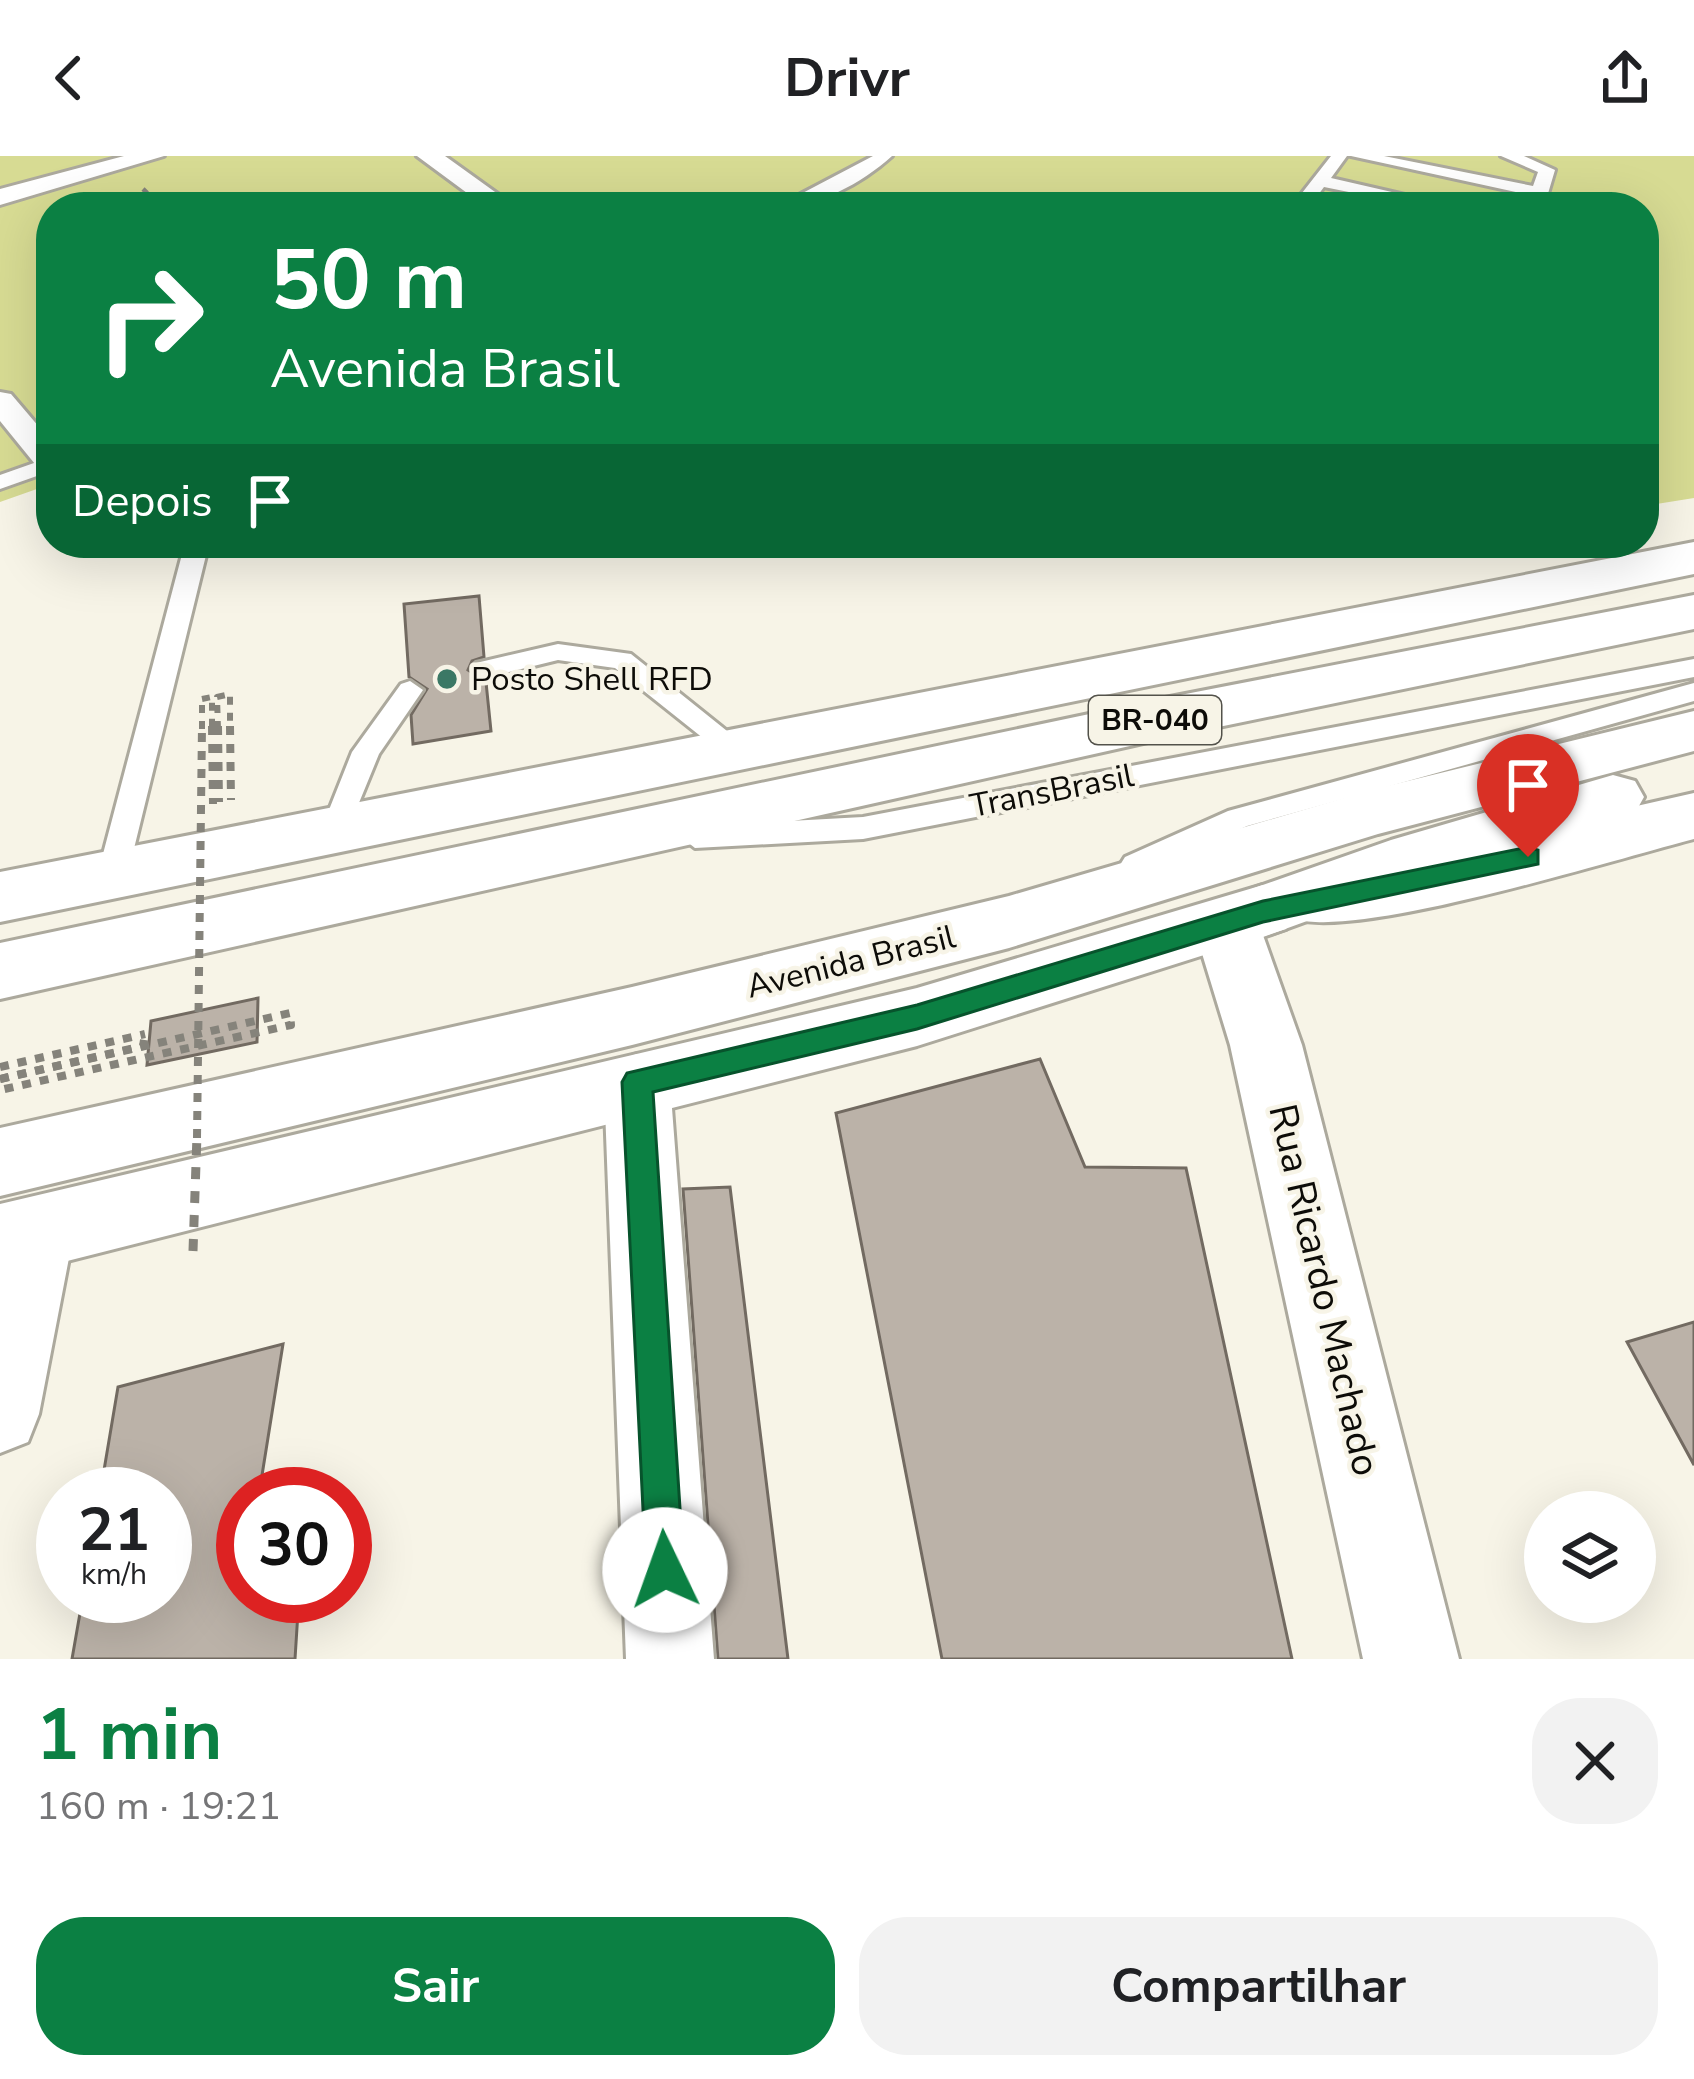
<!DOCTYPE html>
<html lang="pt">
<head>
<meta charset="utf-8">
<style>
  body { margin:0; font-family:"Nunito Sans",sans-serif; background:#f2f2f2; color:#202124; height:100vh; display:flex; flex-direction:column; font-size:45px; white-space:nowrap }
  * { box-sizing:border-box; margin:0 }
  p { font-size:39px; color:#757577 }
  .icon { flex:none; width:66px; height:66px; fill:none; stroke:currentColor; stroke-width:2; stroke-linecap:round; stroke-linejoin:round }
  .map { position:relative; height:1503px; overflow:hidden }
  .panel { display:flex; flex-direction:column; background:#fff; flex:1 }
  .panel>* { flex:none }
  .hud { position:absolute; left:36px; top:36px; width:1623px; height:366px; border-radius:48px; box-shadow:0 12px 48px #0002; background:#0b8043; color:#fff; overflow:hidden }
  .controls { position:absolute; left:1524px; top:1335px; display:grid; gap:24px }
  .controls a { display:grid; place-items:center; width:132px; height:132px; border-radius:50%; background:#fff; box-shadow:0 12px 48px #0002; font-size:60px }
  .speed { position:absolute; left:36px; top:1311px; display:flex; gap:24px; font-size:60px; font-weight:700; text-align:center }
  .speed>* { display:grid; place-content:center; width:156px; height:156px; border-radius:50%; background:#fff; box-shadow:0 12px 48px #0002; line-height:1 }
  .speed small { font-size:30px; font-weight:400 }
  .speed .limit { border:18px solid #d22; background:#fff; color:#111 }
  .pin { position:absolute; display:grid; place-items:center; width:102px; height:102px; color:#fff; margin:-123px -51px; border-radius:50% 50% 50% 0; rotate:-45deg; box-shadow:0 0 12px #0007 }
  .pin .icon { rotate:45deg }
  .me { position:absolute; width:132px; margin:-66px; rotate:357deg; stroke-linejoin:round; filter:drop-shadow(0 0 9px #0008) }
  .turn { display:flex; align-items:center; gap:42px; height:252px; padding:0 36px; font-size:54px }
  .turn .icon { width:156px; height:156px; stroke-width:2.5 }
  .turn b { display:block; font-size:84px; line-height:102px }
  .then { display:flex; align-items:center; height:114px; padding:0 36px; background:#0003; gap:24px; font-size:45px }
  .round { display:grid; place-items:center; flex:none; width:126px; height:126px; border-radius:48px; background:#f2f2f2 }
  .summary { display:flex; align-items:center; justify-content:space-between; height:204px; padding:0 36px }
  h1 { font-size:72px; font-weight:700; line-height:90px; color:#0b8043 }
  .cta { display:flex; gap:24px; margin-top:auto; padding:24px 36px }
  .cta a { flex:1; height:138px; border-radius:48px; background:#0b8043; color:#fff; font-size:48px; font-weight:700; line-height:138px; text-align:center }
  .cta a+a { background:#f2f2f2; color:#202124 }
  header { display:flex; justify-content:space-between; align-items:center; height:156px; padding:0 36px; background:#fff; font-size:54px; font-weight:700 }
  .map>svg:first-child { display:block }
  .green { fill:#d7db93 }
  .building { fill:#bbb2a8; stroke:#726a61; stroke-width:3 }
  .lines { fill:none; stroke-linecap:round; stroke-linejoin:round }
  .service-casing { stroke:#aca99d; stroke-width:6 }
  .pedestrian-casing { stroke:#aca99d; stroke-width:6 }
  .minor-casing { stroke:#aca99d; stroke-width:6 }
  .tertiary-casing { stroke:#aca99d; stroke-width:6 }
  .secondary-casing { stroke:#aca99d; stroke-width:6 }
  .trunk-casing { stroke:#aca99d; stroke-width:6 }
  .motorway-casing { stroke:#aca99d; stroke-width:6 }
  .path-far2 { stroke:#85837b; stroke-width:4.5; stroke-dasharray:6 6; stroke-linecap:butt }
  .path-far1 { stroke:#85837b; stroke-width:6; stroke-dasharray:8 8; stroke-linecap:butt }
  .path { stroke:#85837b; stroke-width:8; stroke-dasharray:9 9; stroke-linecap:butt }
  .service { fill:#fff; fill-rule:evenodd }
  .pedestrian { fill:#fff; fill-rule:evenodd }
  .minor { fill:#fff; fill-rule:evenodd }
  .tertiary { fill:#fff; fill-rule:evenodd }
  .secondary { fill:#fff; fill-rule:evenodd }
  .trunk { fill:#fff; fill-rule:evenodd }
  .motorway { fill:#fff; fill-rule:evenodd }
  .path-bridge-far2 { stroke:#85837b; stroke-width:6; stroke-dasharray:8 8; stroke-linecap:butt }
  .path-bridge-far1 { stroke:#85837b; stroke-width:8; stroke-dasharray:9 9; stroke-linecap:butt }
  .path-bridge { stroke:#85837b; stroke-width:9; stroke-dasharray:12 12; stroke-linecap:butt }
  .route { fill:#0b8043; stroke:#07532c; stroke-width:3 }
  .poi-dot { fill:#3b7865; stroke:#f7f4e7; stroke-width:4.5 }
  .labels { text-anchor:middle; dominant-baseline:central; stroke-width:9; stroke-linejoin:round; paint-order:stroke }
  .shield { fill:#f7f4e7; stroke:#53524b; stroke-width:3 }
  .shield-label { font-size:30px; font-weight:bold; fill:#0d0c08 }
  .poi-label { font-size:33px; fill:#0d0c08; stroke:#f7f4e7; text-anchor:start }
  .street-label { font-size:33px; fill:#0d0c08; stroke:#f7f4e7 }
  .near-street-label { font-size:39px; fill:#0d0c08; stroke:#f7f4e7 }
</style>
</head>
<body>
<header><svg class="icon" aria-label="back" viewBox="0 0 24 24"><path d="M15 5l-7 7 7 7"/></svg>Drivr<svg class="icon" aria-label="share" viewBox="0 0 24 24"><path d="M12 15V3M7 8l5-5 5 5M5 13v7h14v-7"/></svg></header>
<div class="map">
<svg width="1694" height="1503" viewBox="0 0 1694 1503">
  <rect width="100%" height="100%" fill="#f7f4e7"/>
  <path class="green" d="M0 0H1694V342L1644 350V51H51V328L0 346Z"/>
  <path class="building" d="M479 440 484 501 472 505 468 514 486 526 491 575 413 588 411 559 427 533 409 521 404 448Z
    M258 842 257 886 147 909 151 865Z
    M1040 903 1085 1011 1186 1012 1292 1503H942L836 957Z
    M730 1031 788 1503H718L683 1033Z
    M1694 1166V1309L1627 1186Z
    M283 1188 259 1338H243V1440H299L295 1503H72L83 1440H165V1338H100L118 1231Z"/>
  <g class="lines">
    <defs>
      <path id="service" d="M873 0H892C861 28 818 51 776 51Z
        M1331 0H1347L1331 22 1457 51H1423L1324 31 1309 51H1291Z
        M1351 0H1384L1533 30 1538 16 1501 0H1524L1555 14 1544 51H1526L1530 39Z
        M51 301V315L0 333V319Z
        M185 387H209L128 717 113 728 98 717Z
        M558 488 631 498 752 595 738 605 728 602 615 512 558 504 485 522 472 513 476 507Z
        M1694 503V521L863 683 695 692 681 681 695 670 863 661Z
        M410 525 423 534 379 598 345 681 335 685 325 681 321 674 352 596 401 528Z
        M1694 527V545L1247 670 1135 720 1120 709 1125 701 1228 655Z"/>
      <path id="pedestrian" d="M124 0H164L0 49V33Z
        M417 0H445L516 51H486Z
        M0 236 11 238 51 285V316L39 313 0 265Z"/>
      <path id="minor" d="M637 898 660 906 670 926 714 1503H626L604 926 614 906Z
        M38 1043 63 1052 74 1076 39 1258 28 1286 0 1297V1085L13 1052Z"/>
      <path id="tertiary" d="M1226 742 1250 750 1259 768 1302 889 1459 1503H1363L1230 889 1193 768 1202 750Z"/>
      <path id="secondary" d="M1694 637V683C1616 703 1360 783 1296 763L1286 745 1296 727Z"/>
      <path id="trunk" d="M1694 386V418L0 766V716Z
        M1263 729 1286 737 1296 755 1286 773 917 890 0 1122V1048L917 832Z"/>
      <path id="motorway" d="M1694 439V473L1170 581 0 843V787L1170 541Z
        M1694 555V595L1378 678 1009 792 632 889 0 1040V972L632 831 1009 740 1375 633Z
        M1613 619 1635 625 1644 641 1635 657 1436 718 1263 781 1240 773 1230 755 1240 737 1391 684Z"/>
    </defs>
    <use href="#service" class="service-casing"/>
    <use href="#pedestrian" class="pedestrian-casing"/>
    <use href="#minor" class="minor-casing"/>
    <use href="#tertiary" class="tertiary-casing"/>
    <use href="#secondary" class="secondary-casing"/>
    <use href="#trunk" class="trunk-casing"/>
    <use href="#motorway" class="motorway-casing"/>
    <path class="path-far2" d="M143 33 162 51"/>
    <path class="path-far1" d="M202 543 212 541V573
      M218 573 217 541 230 538V573"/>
    <path class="path" d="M212 570 213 648
      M218 570 219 646
      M230 570 231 644
      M0 911 145 878
      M0 923 290 857 291 869 0 934"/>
    <use href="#service" class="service"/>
    <use href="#pedestrian" class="pedestrian"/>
    <use href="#minor" class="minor"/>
    <use href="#tertiary" class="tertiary"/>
    <use href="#secondary" class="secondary"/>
    <use href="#trunk" class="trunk"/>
    <use href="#motorway" class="motorway"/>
    <path class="path-bridge-far2" d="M202 573V543"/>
    <path class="path-bridge-far1" d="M0 923 143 890 145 878
      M197 982 202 570"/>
    <path class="path-bridge" d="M193 1095 197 979"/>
  </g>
  <path class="route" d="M1528 691 1538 694V708L1263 766 917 873 653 936 684 1414 679 1428 665 1433 652 1428 646 1414 622 926 627 917 917 849 1263 745Z"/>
  <circle class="poi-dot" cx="447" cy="523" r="12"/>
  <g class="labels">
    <rect class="shield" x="1089" y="540" width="132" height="48" rx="9"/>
    <g class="shield-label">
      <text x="1155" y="564">BR-040</text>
    </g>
    <g class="poi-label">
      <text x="471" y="523">Posto Shell RFD</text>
    </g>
    <g class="street-label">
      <text transform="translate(1052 635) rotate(-11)">TransBrasil</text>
      <text transform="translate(851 806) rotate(-14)">Avenida Brasil</text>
    </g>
    <g class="near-street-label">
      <text transform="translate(1324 1134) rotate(77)">Rua Ricardo Machado</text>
    </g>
  </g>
</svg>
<div class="controls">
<a><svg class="icon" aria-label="layers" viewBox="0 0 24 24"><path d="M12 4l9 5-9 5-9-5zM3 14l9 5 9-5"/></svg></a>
</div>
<div class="speed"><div>21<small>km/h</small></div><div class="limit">30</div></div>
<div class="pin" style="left:1528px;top:701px;background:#d93025"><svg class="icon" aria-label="arrive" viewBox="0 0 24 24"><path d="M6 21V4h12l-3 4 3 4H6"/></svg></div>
<svg class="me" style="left:665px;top:1414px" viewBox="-20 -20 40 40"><circle r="19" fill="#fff"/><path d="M0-13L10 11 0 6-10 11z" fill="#0b8043"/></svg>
<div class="hud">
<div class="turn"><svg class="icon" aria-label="right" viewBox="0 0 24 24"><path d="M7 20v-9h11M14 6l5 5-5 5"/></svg><div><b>50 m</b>Avenida Brasil</div></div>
<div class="then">Depois<svg class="icon" aria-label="arrive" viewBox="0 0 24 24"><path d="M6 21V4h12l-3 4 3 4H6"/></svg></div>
</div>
</div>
<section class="panel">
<div class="summary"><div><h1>1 min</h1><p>160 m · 19:21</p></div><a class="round"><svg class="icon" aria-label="close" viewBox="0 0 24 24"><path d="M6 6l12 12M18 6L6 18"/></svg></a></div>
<div class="cta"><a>Sair</a><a>Compartilhar</a></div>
</section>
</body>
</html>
